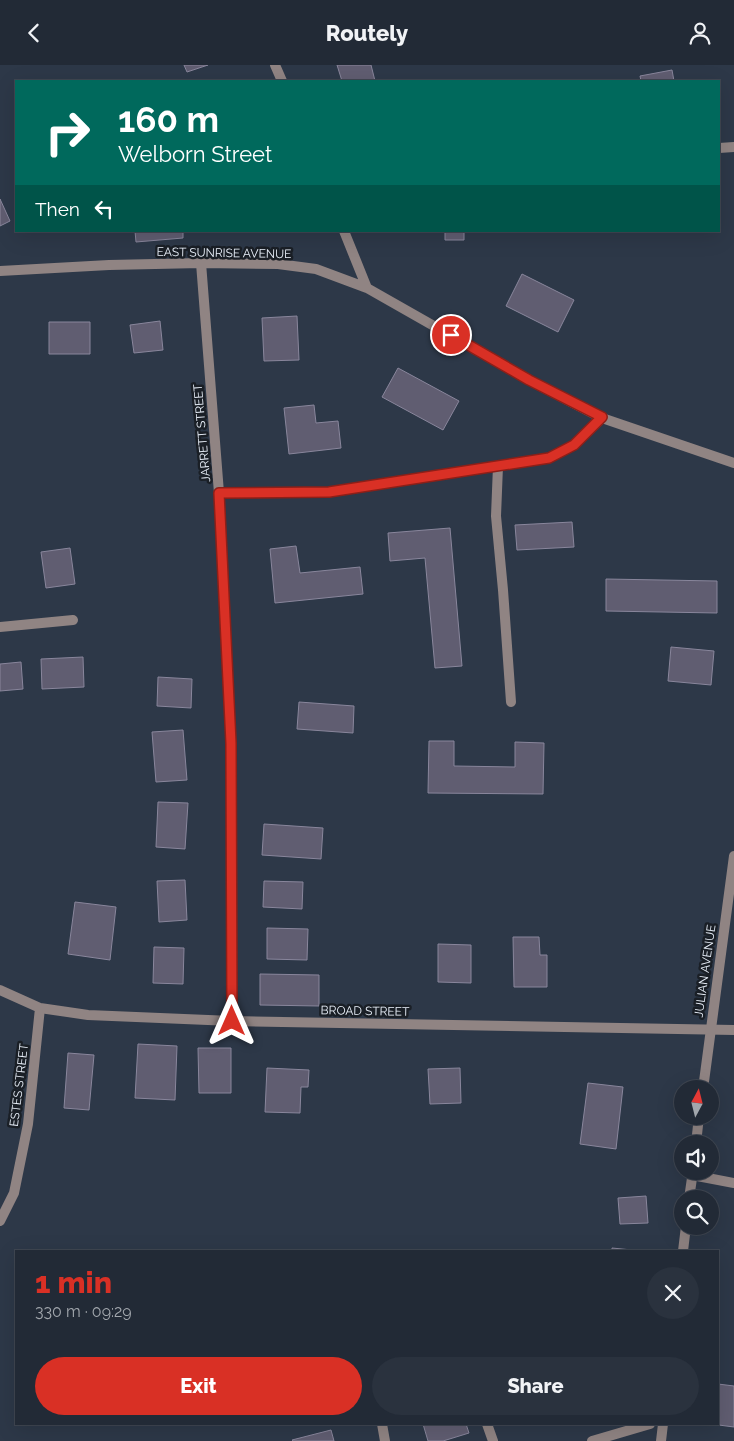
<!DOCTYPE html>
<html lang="en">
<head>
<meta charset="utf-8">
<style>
  body { margin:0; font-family:Raleway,sans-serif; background:#2a323e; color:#f1f3f6; height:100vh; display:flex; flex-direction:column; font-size:19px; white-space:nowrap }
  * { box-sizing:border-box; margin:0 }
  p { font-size:16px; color:#a2a7ad }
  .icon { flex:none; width:28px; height:28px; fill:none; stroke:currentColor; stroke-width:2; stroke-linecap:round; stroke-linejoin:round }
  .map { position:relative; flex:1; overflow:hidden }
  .sheet { position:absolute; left:15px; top:1185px; width:704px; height:175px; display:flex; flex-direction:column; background:#222a36; border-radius:0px; box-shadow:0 5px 20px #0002,0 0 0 1px #3f4651 }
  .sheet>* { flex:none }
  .top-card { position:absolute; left:15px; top:15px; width:705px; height:152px; border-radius:0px; box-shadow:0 5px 20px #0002,0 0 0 1px #3f4651; background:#00695c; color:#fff; overflow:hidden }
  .needle { width:32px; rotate:7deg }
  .controls { position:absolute; left:674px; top:1015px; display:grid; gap:10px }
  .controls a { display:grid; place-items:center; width:45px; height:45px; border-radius:50%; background:#222a36; box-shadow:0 5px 20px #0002,0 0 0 1px #3f4651; font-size:25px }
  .pin { position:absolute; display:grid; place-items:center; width:42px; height:42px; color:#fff; margin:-21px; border:2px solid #fff; border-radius:50%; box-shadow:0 1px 5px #0007 }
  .me { position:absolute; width:55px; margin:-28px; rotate:0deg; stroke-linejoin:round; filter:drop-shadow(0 0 4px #0008) }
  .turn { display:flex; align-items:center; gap:18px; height:105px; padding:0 20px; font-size:22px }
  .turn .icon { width:65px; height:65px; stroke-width:2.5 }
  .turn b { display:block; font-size:35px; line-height:42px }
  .then { display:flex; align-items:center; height:48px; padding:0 20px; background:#0003; gap:10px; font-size:19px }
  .round { display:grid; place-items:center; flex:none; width:52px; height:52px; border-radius:26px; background:#2a323e }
  .headline { display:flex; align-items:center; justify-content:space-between; height:85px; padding:0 20px }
  h1 { font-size:30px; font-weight:800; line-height:38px; color:#d93025 }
  .button { display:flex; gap:10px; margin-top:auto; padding:10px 20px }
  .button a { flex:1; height:58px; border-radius:30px; background:#d93025; color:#fff; font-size:20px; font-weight:800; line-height:58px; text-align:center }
  .button a+a { background:#2a323e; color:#f1f3f6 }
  header { display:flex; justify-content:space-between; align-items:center; height:65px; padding:0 20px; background:#222a36; font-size:22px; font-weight:800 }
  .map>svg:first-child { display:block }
  .building { fill:#605d71; stroke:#89869c }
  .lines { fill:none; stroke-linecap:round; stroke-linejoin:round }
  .service { stroke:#908483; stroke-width:10 }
  .minor { stroke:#908483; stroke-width:10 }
  .tertiary { stroke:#908483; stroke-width:10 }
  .route-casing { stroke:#8d1f18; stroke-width:12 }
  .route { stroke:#d93025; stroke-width:9 }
  .labels { text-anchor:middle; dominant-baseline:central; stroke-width:5; stroke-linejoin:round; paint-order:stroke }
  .street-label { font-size:12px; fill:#ebf2fc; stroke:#1a1f26 }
</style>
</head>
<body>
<header><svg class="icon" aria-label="back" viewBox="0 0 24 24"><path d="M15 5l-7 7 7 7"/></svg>Routely<svg class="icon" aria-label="person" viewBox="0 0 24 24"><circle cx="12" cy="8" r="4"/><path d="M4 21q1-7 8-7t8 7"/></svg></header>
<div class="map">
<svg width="734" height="1376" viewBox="0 0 734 1376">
  <rect width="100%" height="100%" fill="#2d3848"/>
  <path class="building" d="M184 0H208L187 7Z
    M337 0H371L375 16H342Z
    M672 5 674 16H641L640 11Z
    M0 134 10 156 0 161Z
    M135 166H183V173L136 177Z
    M445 166H464V175H445Z
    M522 209 574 235 558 267 506 241Z
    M297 251 299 295 264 296 262 253Z
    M160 256 163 285 134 288 130 260Z
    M49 257H90V289H49Z
    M398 303 459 336 443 365 382 332Z
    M314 340 316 358 338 356 341 383 289 389 284 343Z
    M572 457 574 482 517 485 515 460Z
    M450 463 462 601 435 603 425 493 390 496 388 468Z
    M296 481 300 508 360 502 363 529 275 538 270 484Z
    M70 483 75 519 46 523 41 487Z
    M606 514 717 516V548L606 546Z
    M671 582 714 586 711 620 668 616Z
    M83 592 84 622 42 624 41 594Z
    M21 597 23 624 0 626V599Z
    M158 612 192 614 191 643 157 641Z
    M299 637 354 641 353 668 297 664Z
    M183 665 187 715 156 717 152 667Z
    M429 676H454V701L515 702V677L544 678 543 729 428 728Z
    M158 737 188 738 185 784 156 782Z
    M264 759 323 763 321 794 262 790Z
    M185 815 187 855 159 857 157 816Z
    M264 816 303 817 302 844 263 842Z
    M75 837 116 842 110 895 68 889Z
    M267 863 308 864 307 895 267 894Z
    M513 872H539L540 890H547V922H514Z
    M438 879 471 880V918L438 917Z
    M154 882 184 883 183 919 153 918Z
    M260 909 319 910V941L260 940Z
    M138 979 177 981 175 1035 135 1033Z
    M198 983H231V1028H199Z
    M68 988 94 990 89 1045 64 1043Z
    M267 1003 309 1005 308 1022H301L300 1048 265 1047Z
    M460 1003 461 1038 430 1039 428 1004Z
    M588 1018 623 1022 616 1084 580 1079Z
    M646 1131 648 1158 620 1159 618 1133Z
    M612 1183 642 1186H612Z
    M718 1319 734 1321V1362L711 1359H718Z
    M423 1359H466L469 1368 443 1376H428Z
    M331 1365 334 1376H293L292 1375Z"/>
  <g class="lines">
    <path class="service" d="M719 83 734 82
      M498 401 496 451 503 525 511 637
      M692 1110 734 1118
      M382 1359 385 1376
      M487 1359 493 1376"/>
    <path class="minor" d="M275 0 282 16
      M344 166 367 223
      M201 198 219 428 231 678 232 956
      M0 206 109 200 201 198 278 199 316 204 367 223 529 315 602 353 734 398
      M219 428 329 427 549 393 574 380 602 353
      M0 562 73 555
      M0 925 40 943 88 950 232 956 734 965
      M0 1156 14 1128 28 1059 40 943
      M592 1376 650 1359"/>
    <path class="tertiary" d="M703 1024 734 791
      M696 1079 699 1051
      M689 1134 693 1106
      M683 1186 686 1161
      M661 1376 663 1359"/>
  </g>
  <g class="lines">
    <defs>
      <path id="route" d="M232 956 231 678 219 428 329 427 549 393 574 380 602 352 529 315 451 270"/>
    </defs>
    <use href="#route" class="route-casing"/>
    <use href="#route" class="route"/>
  </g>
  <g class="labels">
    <g class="street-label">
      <text transform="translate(224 188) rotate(1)">EAST SUNRISE AVENUE</text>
      <text transform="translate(202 368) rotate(-95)">JARRETT STREET</text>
      <text transform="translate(705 906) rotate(-82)">JULIAN AVENUE</text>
      <text transform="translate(365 946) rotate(1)">BROAD STREET</text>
      <text transform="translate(19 1020) rotate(-83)">ESTES STREET</text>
    </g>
  </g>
</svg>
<div class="controls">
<a><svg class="needle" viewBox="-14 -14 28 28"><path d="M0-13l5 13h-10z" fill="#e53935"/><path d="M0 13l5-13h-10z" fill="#a2a7ad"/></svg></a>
<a><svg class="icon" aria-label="sound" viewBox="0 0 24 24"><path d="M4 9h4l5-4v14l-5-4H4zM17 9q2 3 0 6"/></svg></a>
<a><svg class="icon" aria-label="search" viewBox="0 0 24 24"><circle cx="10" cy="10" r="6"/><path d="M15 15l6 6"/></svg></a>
</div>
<div class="pin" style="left:451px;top:270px;background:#d93025"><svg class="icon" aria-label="arrive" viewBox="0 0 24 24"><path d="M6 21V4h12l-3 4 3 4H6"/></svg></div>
<svg class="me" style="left:232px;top:956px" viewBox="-20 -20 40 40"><path d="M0-17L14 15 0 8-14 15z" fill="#d93025" stroke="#fff" stroke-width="4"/></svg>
<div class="top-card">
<div class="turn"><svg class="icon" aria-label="right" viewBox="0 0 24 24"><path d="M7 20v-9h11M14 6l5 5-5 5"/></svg><div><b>160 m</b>Welborn Street</div></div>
<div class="then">Then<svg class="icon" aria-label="left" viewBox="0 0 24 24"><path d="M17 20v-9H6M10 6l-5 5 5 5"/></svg></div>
</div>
<section class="sheet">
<div class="headline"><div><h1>1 min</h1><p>330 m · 09:29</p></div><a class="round"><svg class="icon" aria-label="close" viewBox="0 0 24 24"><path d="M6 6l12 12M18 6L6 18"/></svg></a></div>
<div class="button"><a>Exit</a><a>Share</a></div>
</section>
</div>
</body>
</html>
